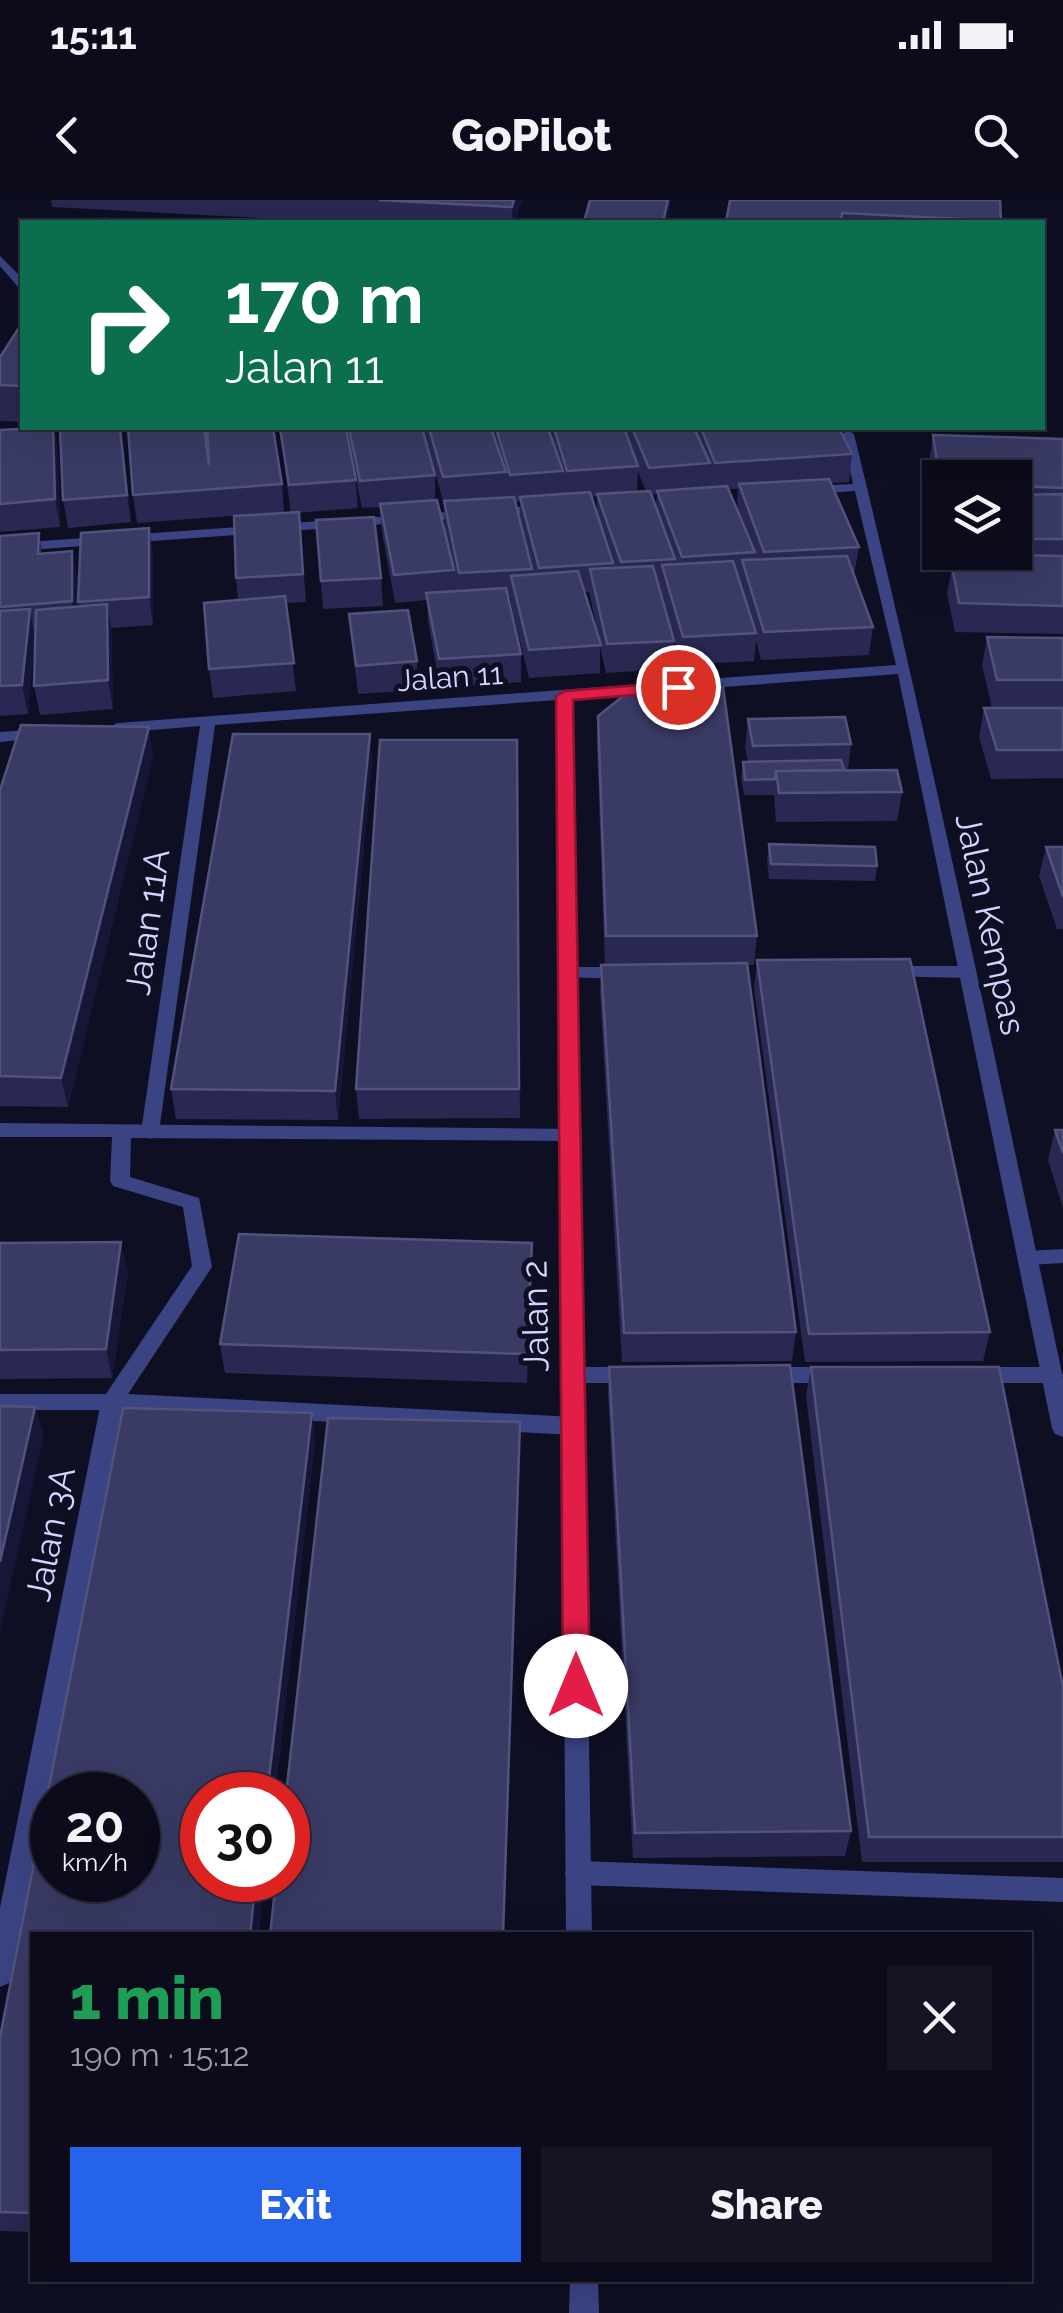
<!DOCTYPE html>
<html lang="en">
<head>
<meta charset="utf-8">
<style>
  body { margin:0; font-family:Raleway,sans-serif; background:#141424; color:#f1f3f6; height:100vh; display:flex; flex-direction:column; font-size:38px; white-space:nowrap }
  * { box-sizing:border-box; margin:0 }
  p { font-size:32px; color:#9a9ba3 }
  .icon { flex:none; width:55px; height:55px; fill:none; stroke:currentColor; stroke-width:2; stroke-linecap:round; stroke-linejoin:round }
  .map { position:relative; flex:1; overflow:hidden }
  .sheet { position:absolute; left:30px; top:1732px; width:1002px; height:350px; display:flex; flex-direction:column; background:#0b0b1b; border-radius:0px; box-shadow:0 10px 40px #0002,0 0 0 2px #2b2b3a }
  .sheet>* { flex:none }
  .guide { position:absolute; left:20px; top:20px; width:1025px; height:210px; border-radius:0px; box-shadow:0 10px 40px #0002,0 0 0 2px #2b2b3a; background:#0b6e4f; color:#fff; overflow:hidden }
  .buttons { position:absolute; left:922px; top:260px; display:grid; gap:20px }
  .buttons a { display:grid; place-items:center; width:110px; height:110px; border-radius:0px; background:#0b0b1b; box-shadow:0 10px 40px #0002,0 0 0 2px #2b2b3a; font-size:50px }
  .speed { position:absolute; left:30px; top:1572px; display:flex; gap:20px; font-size:50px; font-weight:700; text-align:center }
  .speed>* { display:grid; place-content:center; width:130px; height:130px; border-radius:50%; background:#0b0b1b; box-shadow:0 10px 40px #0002,0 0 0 2px #2b2b3a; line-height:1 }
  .speed small { font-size:25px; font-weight:400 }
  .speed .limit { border:15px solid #d22; background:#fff; color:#111 }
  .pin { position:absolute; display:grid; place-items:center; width:85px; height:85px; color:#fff; margin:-42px; border:5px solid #fff; border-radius:50%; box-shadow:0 2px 10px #0007 }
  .me { position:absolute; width:110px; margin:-55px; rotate:0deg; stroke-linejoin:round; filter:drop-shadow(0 0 8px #0008) }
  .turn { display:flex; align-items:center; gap:35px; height:210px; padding:0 40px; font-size:45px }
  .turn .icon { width:130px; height:130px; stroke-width:2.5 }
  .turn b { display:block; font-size:70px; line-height:85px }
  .round { display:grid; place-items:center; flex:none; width:105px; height:105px; border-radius:0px; background:#141424 }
  .head { display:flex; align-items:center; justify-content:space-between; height:170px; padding:0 40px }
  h1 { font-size:60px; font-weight:800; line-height:75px; color:#1e9e55 }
  .button { display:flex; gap:20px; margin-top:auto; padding:20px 40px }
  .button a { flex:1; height:115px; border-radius:0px; background:#2563eb; color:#fff; font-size:40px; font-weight:800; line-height:115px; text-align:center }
  .button a+a { background:#141424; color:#f1f3f6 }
  .status { display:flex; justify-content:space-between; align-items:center; height:70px; padding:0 50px; background:#0b0b1b; direction:ltr }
  .status svg { height:28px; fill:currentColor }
  header { display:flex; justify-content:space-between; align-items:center; height:130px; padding:0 40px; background:#0b0b1b; font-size:45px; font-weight:800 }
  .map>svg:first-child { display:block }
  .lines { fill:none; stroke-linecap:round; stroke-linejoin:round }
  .service { fill:#3a4483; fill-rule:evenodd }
  .minor { fill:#3a4483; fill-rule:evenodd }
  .wall { fill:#282852; fill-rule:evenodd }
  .shaded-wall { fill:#161638 }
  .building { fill:#3a3b65; stroke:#52537d; stroke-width:2.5; fill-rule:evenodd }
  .route { fill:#e11d48; stroke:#92132f; stroke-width:2.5 }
  .labels { text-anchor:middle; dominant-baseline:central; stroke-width:10; stroke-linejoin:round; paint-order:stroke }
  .far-street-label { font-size:30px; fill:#d2d5ff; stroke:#0f0f24 }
  .street-label { font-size:35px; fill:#d2d5ff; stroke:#0f0f24 }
</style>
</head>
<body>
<div class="status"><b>15:11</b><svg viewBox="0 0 49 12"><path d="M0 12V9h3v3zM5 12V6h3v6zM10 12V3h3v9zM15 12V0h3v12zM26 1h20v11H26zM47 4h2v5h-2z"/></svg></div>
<header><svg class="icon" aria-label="back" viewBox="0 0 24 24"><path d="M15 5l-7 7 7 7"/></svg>GoPilot<svg class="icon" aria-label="search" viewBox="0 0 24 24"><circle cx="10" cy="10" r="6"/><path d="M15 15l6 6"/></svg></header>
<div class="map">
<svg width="1063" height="2113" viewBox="0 0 1063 2113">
  <rect width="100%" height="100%" fill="#0f0f24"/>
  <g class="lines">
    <path class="service" d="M886 766H968L977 772 968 778 880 776 877 772 880 768Z
      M569 767H627L636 773 627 779 563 777 560 773Z
      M0 923 577 929 579 934 577 939 570 941 131 938 130 977 199 998 212 1067 128 1194 574 1217 582 1220 585 1226 582 1232 574 1235 112 1210H0V1194H106L192 1066 183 1007 113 986 110 981 112 937H0Z
      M1063 1049V1063L1028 1065 1018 1058 1028 1051Z
      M573 1167H635L642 1169 646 1175 642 1181 635 1183H573L566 1181 562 1175 566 1169Z
      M764 1167H835L842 1169 846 1175 842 1181 835 1183H764L757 1181 753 1175 757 1169Z
      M974 1167H1052L1059 1169 1063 1175 1059 1181 1052 1183H974L967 1181 963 1175 967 1169Z
      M578 1661 1063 1678V1702L578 1685 569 1681 565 1673 569 1665Z"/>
    <path class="minor" d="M0 56 22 78V88L18 87 0 66Z
      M848 230 854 234C930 546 996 863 1063 1178V1237L1055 1234 1052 1228 898 474 573 498 592 1735H566L557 500 215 525 159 932 150 939 141 932 200 526 117 533 109 528 117 523 896 465 855 291 809 294 802 290 809 286 853 284 842 234Z
      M545 305 552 309 550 312 0 352V344Z
      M43 529 48 531V537L0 542V532Z
      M112 1194 120 1196 123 1202 13 1774 9 1783 0 1787V1708L101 1202 104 1196Z
      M570 2080H598L599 2113H569Z"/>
  </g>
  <path class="wall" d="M51 0H522L515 22H337L52 7Z
    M1000 0 1001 22H726Z
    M22 123V222L0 221V185Z
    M54 228 58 253 60 327 0 332V230Z
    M279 228H422L435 275V301L445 329 444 304 423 228H839L852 254 849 282 831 283 859 347 854 375 873 427 869 455 761 460 756 441 754 461 681 465 661 393V387L659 388 674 441 672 469 606 473 600 446V473L529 478 511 404V398H508L521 454V482L440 488 428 421 427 400 395 403 382 332 380 307 362 308 355 274 358 308 295 313 299 312 306 402 286 403 296 491 213 498 209 469 238 400 236 378 291 313ZM638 272 646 291H637ZM728 289H738L737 309ZM657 294 656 308 651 295ZM597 296V312L592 297ZM515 302H520V320ZM585 392H589L599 439Z
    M933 235 1063 239V434L955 432 947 394 952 367H944L937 345 940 329V352H1015V278H940V311H935L929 262Z
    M124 251 131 322 68 328 63 300Z
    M209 265 282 284 284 312 137 323 133 295Z
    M316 320 381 378 383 406 323 409Z
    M149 328 153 356V425L111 428 113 509 40 515 34 486 35 433H34L28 514 0 516V336L39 333 42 353 72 351 77 379V407L79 406 78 402Z
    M349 414 417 461 418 490 358 494Z
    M987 437 1063 438V578L991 579 979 537 984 508H992L982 465Z
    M598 516 757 736 754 765H747L796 1132 792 1161 622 1162 600 794 601 765H605L597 545Z
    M748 519 851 544 848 570 902 592 897 621 776 622 774 595H744L741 578 743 562H748L745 548Z
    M370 534 372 563 338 920 176 919 171 889Z
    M517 540 520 918 359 919 356 889Z
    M153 556 68 907 0 906V590Z
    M769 644 877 666 875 681 769 679 767 660Z
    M1046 647H1063V729H1057L1039 676Z
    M757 760 990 1132 983 1161 805 1162 754 789Z
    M1055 930H1063V1008L1048 960Z
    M0 1043 128 1071 112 1178 0 1179Z
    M532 1072 527 1183 225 1173 220 1144Z
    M609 1167 851 1631 845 1656 633 1658 608 1195Z
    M811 1167 1063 1487V1662H862L806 1196Z
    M123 1208 312 1213 315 1241 275 1595H202V1680H265L258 1735H32V2032L0 2031V1837ZM52 1595H138V1680H52Z"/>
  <path class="shaded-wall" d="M514 0H522L515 22H512V7Z
    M668 0H671L667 22H663Z
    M53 228 58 253 60 327 55 299Z
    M120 228 124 251 131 322 127 295Z
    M149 328 153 356V425L149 397Z
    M72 351 77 379V429L72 401Z
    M107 404 112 432 113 509 108 480Z
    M30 409 35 437 28 514 22 485Z
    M149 527 153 556 68 907 61 878Z
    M370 534 372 563 338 920 335 891Z
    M121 1042 128 1071 112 1178 106 1149Z
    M532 1043V1072L527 1183V1154Z
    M35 1207 44 1235 0 1431V1362Z
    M312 1213 315 1241 275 1595H267Z
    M520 1222 504 1735H503Z
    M256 1680H265L258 1735H250Z"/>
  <path class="building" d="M379 0H514L512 7Z
    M590 0H668L663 22H584Z
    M730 0H1000L1001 21 842 13 841 22H726Z
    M104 19 165 22H102Z
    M22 123V186L0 185V157Z
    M37 228H53L55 299 0 304V230Z
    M74 228H120L127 295 63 300 60 229Z
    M128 228H204L209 265 207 228H273L282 284 133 295Z
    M280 228H346L356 280 289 285Z
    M349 228H422L435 275 360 281Z
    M429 228H491L506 272 443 277Z
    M496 228H548L563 271 510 275Z
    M554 228H624L638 266 567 271Z
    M632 228H694L710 263 649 268Z
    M701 228H839L852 254 715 263Z
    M933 235 1063 239V288L1015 286V278H940V284Z
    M829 279 859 347 764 352 739 284Z
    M727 286 755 352 682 357 657 291Z
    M650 291 675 359 621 362 597 294Z
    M590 292 613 363 539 368 520 297Z
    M1063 294V339H1015V295Z
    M514 297 532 369 459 373 444 301Z
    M437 300 454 370 394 375 380 304Z
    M299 312 303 374 236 378 234 316Z
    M374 317 381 378 321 381 316 320Z
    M149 328V397L78 402 81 333Z
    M39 333 38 354 72 351V401L0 407V336Z
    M1014 355 1063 356V406L959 403 952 366 1017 368Z
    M847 356 873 427 764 432 742 360Z
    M733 361 756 433 683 437 662 365Z
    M653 366 674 441 607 444 590 369Z
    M578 371 601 445 529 450 511 376Z
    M506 388 521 454 439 459 426 393Z
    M285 396 294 463 209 469 204 403Z
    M107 404 108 480 34 486 36 410Z
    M30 409 22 485 0 486V411Z
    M408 410 417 461 356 466 349 414Z
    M987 437 1063 438V480H997Z
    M723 487 757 736H606L598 516 627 493Z
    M984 508H1063V550H997Z
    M845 517 851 544 753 546 748 519Z
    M21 525 149 527 61 878 0 876V590Z
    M233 534H370L335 891 171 889Z
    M380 540H517L519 889H356Z
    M841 560 844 570 776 571 775 579 745 580 743 562Z
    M897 570 902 592 779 593 776 571Z
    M769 644 875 647 877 666 771 664Z
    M1046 647H1063V697Z
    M910 759 990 1132 809 1134 757 760Z
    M747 763 796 1132 624 1133 601 765Z
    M1055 930H1063V953Z
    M239 1034 532 1043 527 1154 220 1144Z
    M121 1042 106 1149 0 1150V1043Z
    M790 1165 851 1631 635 1633 609 1167Z
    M811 1167H999L1063 1487V1637H869Z
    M0 1206 35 1207 0 1362Z
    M123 1208 312 1213 267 1595H202V1680H256L250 1735H32V2013L0 2012V1837ZM52 1595H138V1680H52Z
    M328 1218 520 1222 503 1735H270L276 1680H288V1595H286Z"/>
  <path class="route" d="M678 482 684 483V491L573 500 590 1486 586 1495 576 1498 567 1495 563 1486 556 496 565 491Z"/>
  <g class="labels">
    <g class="far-street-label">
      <text transform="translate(450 477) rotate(-4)">Jalan 11</text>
    </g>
    <g class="street-label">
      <text transform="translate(147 722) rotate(-82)">Jalan 11A</text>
      <text transform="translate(991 724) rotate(78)">Jalan Kempas</text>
      <text transform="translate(535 1116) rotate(-91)">Jalan 2</text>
      <text transform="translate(50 1334) rotate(-79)">Jalan 3A</text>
    </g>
  </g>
</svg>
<div class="buttons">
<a><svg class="icon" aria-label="layers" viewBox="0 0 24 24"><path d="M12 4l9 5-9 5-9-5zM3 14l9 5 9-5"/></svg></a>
</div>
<div class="speed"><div>20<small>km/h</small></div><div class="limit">30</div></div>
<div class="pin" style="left:678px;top:487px;background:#d93025"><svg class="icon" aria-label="arrive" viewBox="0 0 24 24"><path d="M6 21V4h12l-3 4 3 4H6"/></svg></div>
<svg class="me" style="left:576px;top:1486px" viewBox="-20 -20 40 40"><circle r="19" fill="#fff"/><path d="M0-13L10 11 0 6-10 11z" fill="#e11d48"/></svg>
<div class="guide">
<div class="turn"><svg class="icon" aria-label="right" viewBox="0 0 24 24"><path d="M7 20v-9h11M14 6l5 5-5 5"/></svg><div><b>170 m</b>Jalan 11</div></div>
</div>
<section class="sheet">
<div class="head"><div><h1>1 min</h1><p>190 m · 15:12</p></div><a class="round"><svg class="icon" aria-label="close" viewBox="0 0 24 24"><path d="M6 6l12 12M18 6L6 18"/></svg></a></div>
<div class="button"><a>Exit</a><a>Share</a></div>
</section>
</div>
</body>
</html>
